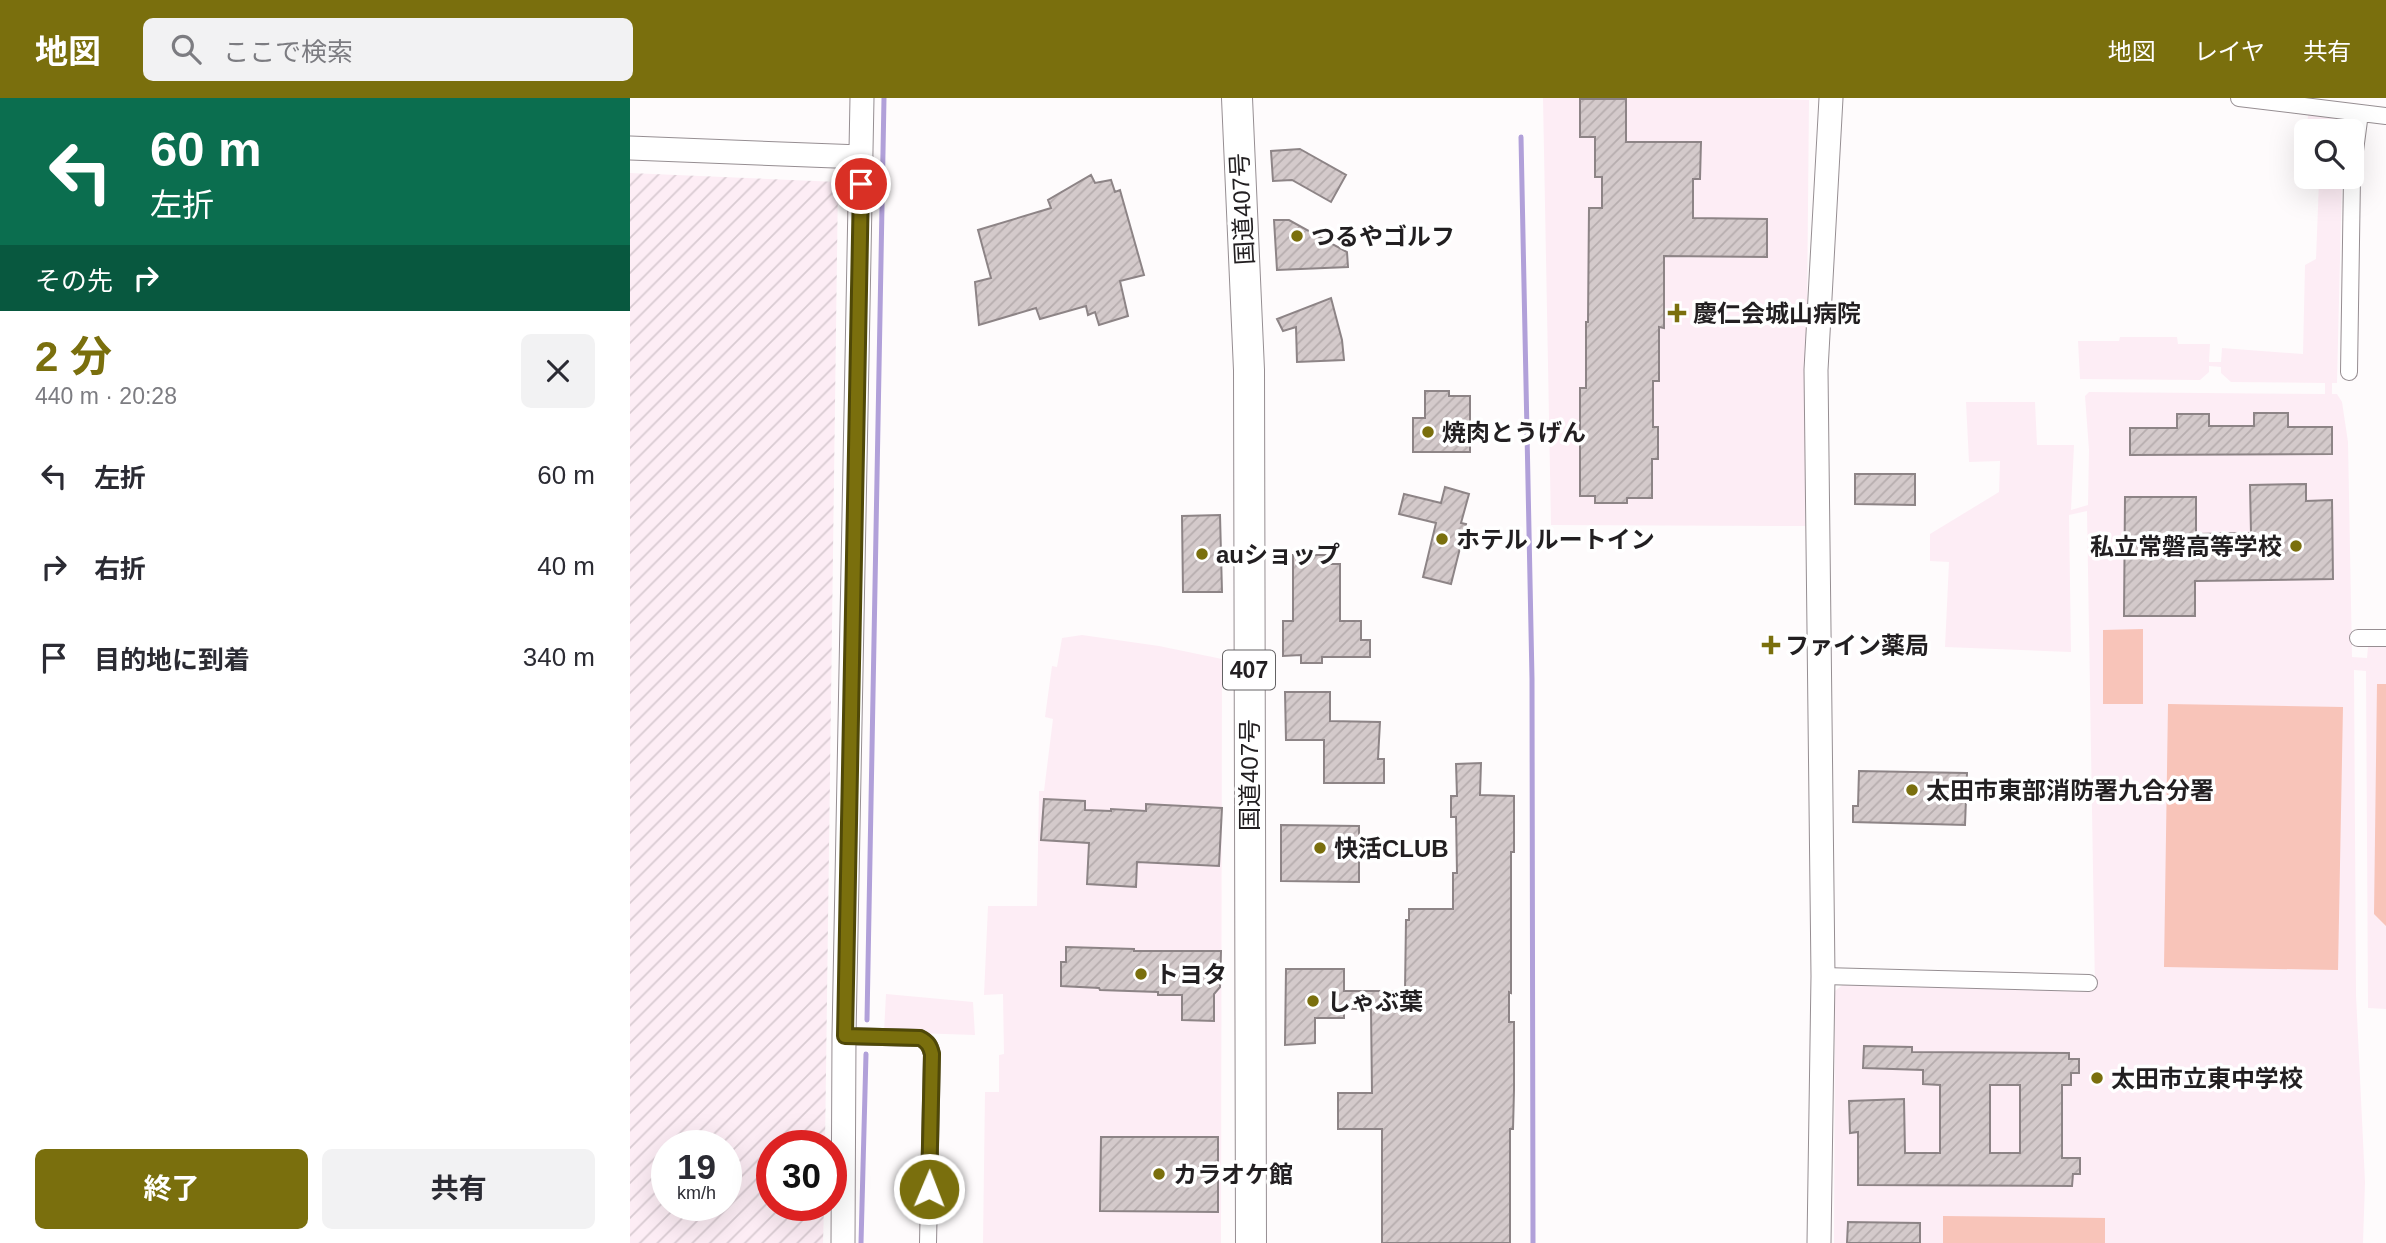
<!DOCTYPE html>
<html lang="ja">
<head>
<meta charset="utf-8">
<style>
  body { margin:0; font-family:Arial,"Noto Sans JP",sans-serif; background:#f2f2f3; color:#2b2b33; height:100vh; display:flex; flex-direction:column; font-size:26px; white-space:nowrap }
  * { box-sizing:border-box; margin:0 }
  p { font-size:23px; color:#7c7c81 }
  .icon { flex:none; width:38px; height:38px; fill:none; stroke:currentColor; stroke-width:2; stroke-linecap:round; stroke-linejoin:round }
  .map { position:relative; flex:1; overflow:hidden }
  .details { display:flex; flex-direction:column; background:#fff; width:630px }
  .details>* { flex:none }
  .guide { background:#0b6e4f; color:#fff; overflow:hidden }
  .buttons { position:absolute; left:1664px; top:21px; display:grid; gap:14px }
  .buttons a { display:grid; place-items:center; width:70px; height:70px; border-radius:10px; background:#fff; box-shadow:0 7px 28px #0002; font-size:35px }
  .speed { position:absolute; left:21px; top:1032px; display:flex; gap:14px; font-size:35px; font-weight:700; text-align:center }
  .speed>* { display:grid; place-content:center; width:91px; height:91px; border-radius:50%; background:#fff; box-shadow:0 7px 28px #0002; line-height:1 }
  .speed small { font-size:18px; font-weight:400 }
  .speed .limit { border:10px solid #d22; background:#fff; color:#111 }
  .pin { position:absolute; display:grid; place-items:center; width:60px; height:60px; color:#fff; margin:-30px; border:4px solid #fff; border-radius:50%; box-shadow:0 2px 7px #0007 }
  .me { position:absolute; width:77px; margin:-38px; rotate:1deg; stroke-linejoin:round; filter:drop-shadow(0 0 5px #0008) }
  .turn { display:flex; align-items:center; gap:24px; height:147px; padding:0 35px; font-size:32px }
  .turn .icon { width:91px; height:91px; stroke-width:2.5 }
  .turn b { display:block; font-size:49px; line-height:60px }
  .then { display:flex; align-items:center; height:66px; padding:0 35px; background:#0003; gap:14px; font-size:26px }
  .round { display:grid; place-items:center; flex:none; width:74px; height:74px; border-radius:10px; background:#f2f2f3 }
  .head { display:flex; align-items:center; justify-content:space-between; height:119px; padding:0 35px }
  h1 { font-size:42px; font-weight:700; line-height:52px; color:#7a6f0d }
  .cta { display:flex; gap:14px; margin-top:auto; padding:14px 35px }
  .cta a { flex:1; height:80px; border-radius:10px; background:#7a6f0d; color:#fff; font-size:28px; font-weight:700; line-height:80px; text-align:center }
  .cta a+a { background:#f2f2f3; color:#2b2b33 }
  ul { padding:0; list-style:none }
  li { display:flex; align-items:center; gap:21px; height:91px; padding:0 35px }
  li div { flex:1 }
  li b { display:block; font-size:26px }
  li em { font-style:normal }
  header { display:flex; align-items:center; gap:42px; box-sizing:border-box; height:98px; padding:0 35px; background:#7a6f0d; color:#fff }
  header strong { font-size:33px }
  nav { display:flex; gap:38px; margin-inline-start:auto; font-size:24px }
  .search { width:490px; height:63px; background:#f2f2f3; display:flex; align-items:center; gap:18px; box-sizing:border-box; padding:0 24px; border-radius:10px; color:#7c7c81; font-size:26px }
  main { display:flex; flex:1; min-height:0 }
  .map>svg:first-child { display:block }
  .built { fill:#fdedf5 }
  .industrial { fill:url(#industrial-furrows); fill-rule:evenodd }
  .green { fill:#f8c4b9 }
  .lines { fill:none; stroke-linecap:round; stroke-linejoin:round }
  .stream { stroke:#b1a0d9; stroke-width:5 }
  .building { fill:url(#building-hatch); stroke:#8d8486; stroke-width:2; fill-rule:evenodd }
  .street-casing { stroke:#968e92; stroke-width:18 }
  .secondary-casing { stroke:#968e92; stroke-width:25 }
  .highway-casing { stroke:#968e92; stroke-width:32 }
  .street { stroke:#fff; stroke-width:16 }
  .secondary { stroke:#fff; stroke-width:23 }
  .highway { stroke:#fff; stroke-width:30 }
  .route-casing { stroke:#4f4808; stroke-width:18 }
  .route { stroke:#7a6f0d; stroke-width:12 }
  .poi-dot { fill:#7a6f0d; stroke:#fff; stroke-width:2.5 }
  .labels { text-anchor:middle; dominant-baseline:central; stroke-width:7; stroke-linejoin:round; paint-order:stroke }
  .shield { fill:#fff; stroke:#646264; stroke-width:2 }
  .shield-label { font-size:23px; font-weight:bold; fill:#221f21 }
  .street-label { font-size:24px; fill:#221f21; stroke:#fff }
  .poi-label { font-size:24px; font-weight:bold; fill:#221f21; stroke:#fff; text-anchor:start }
</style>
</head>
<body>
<header>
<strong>地図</strong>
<div class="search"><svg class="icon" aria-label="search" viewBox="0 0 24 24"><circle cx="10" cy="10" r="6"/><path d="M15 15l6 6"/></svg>ここで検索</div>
<nav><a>地図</a><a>レイヤ</a><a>共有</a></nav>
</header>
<main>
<section class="details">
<div class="guide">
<div class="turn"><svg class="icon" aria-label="left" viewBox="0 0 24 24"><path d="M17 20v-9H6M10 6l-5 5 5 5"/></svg><div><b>60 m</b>左折</div></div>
<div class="then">その先<svg class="icon" aria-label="right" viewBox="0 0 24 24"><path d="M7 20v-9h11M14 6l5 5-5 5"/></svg></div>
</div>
<div class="head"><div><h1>2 分</h1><p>440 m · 20:28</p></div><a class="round"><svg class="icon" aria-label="close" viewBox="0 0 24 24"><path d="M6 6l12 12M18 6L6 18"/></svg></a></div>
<ul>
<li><svg class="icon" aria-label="left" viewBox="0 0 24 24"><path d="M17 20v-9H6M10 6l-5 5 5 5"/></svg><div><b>左折</b></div><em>60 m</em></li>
<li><svg class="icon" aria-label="right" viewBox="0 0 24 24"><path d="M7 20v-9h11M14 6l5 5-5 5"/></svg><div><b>右折</b></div><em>40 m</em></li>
<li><svg class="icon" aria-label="arrive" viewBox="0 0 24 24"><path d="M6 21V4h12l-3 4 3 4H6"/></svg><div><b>目的地に到着</b></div><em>340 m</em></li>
</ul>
<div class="cta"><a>終了</a><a>共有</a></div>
</section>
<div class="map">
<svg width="1756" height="1145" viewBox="0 0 1756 1145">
  <defs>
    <pattern id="industrial-furrows" width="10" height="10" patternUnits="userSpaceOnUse" patternTransform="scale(1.75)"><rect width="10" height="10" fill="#fdedf5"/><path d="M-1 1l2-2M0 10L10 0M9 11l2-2" fill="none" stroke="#d9cbd2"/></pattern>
    <pattern id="building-hatch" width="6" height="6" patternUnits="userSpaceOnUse" patternTransform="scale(1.75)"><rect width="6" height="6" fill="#d4cacb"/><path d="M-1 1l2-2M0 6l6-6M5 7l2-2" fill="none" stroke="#b6adae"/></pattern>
  </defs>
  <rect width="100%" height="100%" fill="#fefbfc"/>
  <path class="built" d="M913 0H1120L1179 2 1175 428 921 427Z
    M1678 17 1717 22 1721 26 1719 33H1677Z
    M1677 79H1712L1707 285H1702V296H1707L1712 304 1718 344 1722 559 1737 560 1738 549H1756V911L1738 910 1736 573 1724 572 1726 897 1735 1084 1733 1145H1204L1205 893 1216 884 1465 891 1457 413 1439 417 1441 554 1315 549 1319 464 1300 463V436L1369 394 1370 363 1339 364 1336 304H1405L1407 347H1444L1441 412 1458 407 1459 352 1455 298 1459 294 1695 296V285L1601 284 1591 275V269L1579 268V274L1570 282 1450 281 1448 243H1489L1490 239H1547L1548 246H1580L1579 264H1591L1592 250 1673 256 1675 167 1686 161 1689 83Z
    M452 537 529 548 592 561 591 1145H353L355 994H369V957L374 956 373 896 354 897 358 808H407L409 693H414L423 621 415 619 422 568 427 569 432 540Z
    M256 896 343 904 345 937 254 934Z"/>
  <path class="industrial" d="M0 75 208 84 195 1048H142V1108H194L193 1145H0ZM37 1048H96V1108H37Z"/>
  <path class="green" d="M1513 531V606H1473V532Z
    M1747 586H1756V828L1744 816Z
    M1538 606 1713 609 1708 872 1534 869Z
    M1313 1118 1475 1120V1145H1313Z"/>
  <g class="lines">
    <path class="stream" d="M891 39 902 581 903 1145
      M237 922 254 0
      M231 1145 236 956"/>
  </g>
  <path class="building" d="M950 1H996V44H1071L1070 81H1063V120L1137 121V159L1034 158V230L1029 229V283H1023V329H1028V361H1022V400H997V405H965V398H950V290H956V224H958L959 110H972V79H965V39H950Z
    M670 51 716 77 701 104 662 82 643 83 641 53Z
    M461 77 465 85 481 82 485 94 490 92 514 177 490 183 498 218 469 227 465 214 458 217 456 208 410 221 406 210 349 227 345 184 361 180 348 132 421 110 418 102Z
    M644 122H659L717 154 718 169 647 172Z
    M701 200 712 242 714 262 667 264 666 229 653 233 647 221Z
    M795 293H819V298H840V354H783V320H795Z
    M1624 315H1658V329H1702V356L1500 357V330H1547V316H1579V328H1624Z
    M1225 376H1285V407L1225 406Z
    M1676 386V403L1702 402 1703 481 1565 483V518H1494L1495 399H1566V436L1621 435 1620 387Z
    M815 389 839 396 831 425 836 426 821 486 793 479 806 425 769 416 774 396 811 405Z
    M590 417 592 494H553L552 418Z
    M663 457H699V466H710V523H731V542H740V559H692V565H671V557L653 558V523H663Z
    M655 594H700V623L750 624 748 661H754V685H694V642H656Z
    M851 665 850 697 884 698V754H881V895L879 894V924H884V992L883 1031H880V1145H752V1031H708V995H742L741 911H714V920H685V945L655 947 656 871H714V893H775L776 822H779V811H823V775H827L826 719H821V698H827L826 666Z
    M1229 673 1337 675 1335 727 1223 724V708H1228Z
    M414 701 455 703V712L481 713V711L516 713V706L592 710 589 768 507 764 506 789 457 786 459 745 411 742Z
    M651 727 729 728V784L651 783Z
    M436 849 504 851V853H591L590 889 584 896V923L552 922V897H528V894L470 892 469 890 431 888V864H436Z
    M1234 948 1282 949V954L1439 955V961H1449V975H1441V987H1432V1060H1450V1076H1443L1442 1088 1228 1087V1034L1220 1035 1219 1003 1274 1001 1275 1055H1310V987L1293 986V972L1233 970ZM1360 987H1390V1055H1360Z
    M471 1039H588V1114L470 1113Z
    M1218 1124 1290 1125V1145H1217Z"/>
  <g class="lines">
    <defs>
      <path id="street" d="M1609 0 1756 18
        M1722 75 1730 15
        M1719 274 1722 79
        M1728 540H1756
        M1193 878 1459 885
        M214 938 290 940C298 944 300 948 302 956L298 1145"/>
      <path id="secondary" d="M0 50 231 59
        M213 1145 214 938 232 0
        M1189 1145 1193 878 1186 272 1201 0"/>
      <path id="highway" d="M607 0 619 272 621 1145"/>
    </defs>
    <use href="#street" class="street-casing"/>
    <use href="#secondary" class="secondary-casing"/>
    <use href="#highway" class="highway-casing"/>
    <use href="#street" class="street"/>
    <use href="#secondary" class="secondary"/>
    <use href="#highway" class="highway"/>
  </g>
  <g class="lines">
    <defs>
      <path id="route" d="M231 86 215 938 290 940C298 944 300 948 302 956L299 1091"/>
    </defs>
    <use href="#route" class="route-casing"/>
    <use href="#route" class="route"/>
  </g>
  <g class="poi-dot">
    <circle cx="667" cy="138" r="7"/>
    <path d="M1043.5 204.5h7v7h7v7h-7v7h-7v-7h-7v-7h7z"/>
    <circle cx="798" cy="334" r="7"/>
    <circle cx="812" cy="441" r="7"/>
    <circle cx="1666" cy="448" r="7"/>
    <circle cx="572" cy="456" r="7"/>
    <path d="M1137.5 536.5h7v7h7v7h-7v7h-7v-7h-7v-7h7z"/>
    <circle cx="1282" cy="692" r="7"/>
    <circle cx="690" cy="750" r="7"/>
    <circle cx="511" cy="876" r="7"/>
    <circle cx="683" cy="903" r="7"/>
    <circle cx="1467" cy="980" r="7"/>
    <circle cx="529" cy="1076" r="7"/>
  </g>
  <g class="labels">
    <rect class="shield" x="593" y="552.5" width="52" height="39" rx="5"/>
    <g class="shield-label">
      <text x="619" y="572">407</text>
    </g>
    <g class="street-label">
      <text transform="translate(612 111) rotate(-93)">国道407号</text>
      <text transform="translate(619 677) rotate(-90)">国道407号</text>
    </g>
    <g class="poi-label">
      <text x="681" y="138">つるやゴルフ</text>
      <text x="1063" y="215">慶仁会城山病院</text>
      <text x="812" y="334">焼肉とうげん</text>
      <text x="826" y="441">ホテル ルートイン</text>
      <text x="1652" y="448" text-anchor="end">私立常磐高等学校</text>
      <text x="586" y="456">auショップ</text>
      <text x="1155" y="547">ファイン薬局</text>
      <text x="1296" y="692">太田市東部消防署九合分署</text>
      <text x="704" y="750">快活CLUB</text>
      <text x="525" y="876">トヨタ</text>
      <text x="697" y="903">しゃぶ葉</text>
      <text x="1481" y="980">太田市立東中学校</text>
      <text x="543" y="1076">カラオケ館</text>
    </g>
  </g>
</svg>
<div class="buttons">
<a><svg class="icon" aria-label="search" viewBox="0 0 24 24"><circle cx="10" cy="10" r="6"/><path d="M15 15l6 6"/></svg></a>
</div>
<div class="speed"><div>19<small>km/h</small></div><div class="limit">30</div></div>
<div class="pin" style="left:231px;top:86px;background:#d93025"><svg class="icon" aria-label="arrive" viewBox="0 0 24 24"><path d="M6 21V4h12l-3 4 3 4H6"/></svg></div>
<svg class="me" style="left:299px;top:1091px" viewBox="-20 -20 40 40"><circle r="17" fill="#7a6f0d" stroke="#fff" stroke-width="3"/><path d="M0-11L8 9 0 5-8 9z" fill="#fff"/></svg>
</div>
</main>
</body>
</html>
